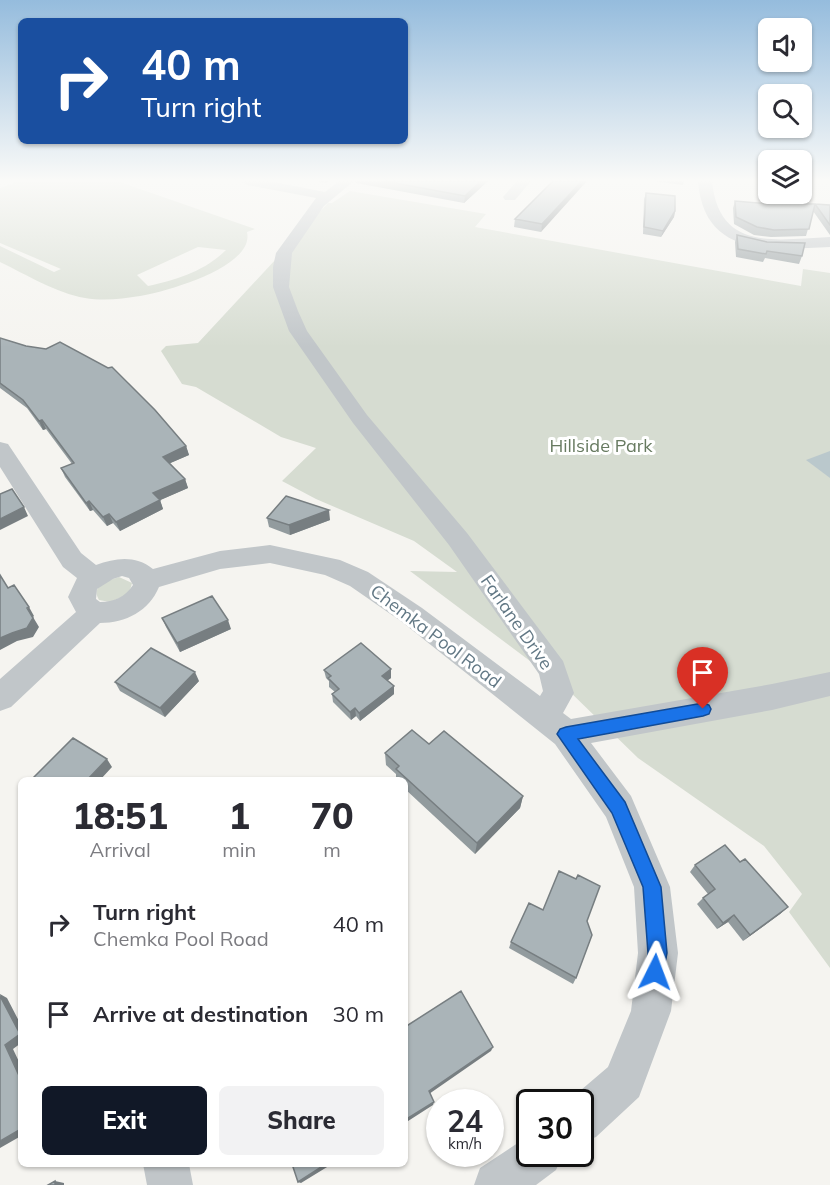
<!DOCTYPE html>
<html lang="en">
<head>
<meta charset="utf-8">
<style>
  body { margin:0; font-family:Mulish,sans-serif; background:#f2f2f3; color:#2b2b33; height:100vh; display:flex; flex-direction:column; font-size:22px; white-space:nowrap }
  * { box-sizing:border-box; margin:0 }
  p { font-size:20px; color:#7c7c81 }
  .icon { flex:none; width:33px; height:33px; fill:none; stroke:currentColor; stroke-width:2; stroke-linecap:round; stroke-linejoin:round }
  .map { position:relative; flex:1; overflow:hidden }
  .drawer { position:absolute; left:18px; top:777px; width:390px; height:390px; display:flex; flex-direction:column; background:#fff; border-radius:9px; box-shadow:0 2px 4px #0004 }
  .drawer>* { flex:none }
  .banner { position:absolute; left:18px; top:18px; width:390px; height:126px; border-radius:9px; box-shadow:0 2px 4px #0004; background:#1a4fa0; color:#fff; overflow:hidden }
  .buttons { position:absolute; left:758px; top:18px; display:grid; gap:12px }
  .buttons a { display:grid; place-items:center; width:54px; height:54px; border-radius:9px; background:#fff; box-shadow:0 2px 4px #0004; font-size:30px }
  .speed { position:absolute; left:426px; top:1089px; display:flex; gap:12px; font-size:30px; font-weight:700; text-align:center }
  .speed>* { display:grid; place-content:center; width:78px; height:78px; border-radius:50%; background:#fff; box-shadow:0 2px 4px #0004; line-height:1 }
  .speed small { font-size:15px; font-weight:400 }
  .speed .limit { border:3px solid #111; border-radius:9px; background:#fff; color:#111 }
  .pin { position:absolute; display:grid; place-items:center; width:51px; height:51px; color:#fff; margin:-62px -26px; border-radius:50% 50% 50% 0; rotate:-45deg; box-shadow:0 0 6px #0007 }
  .pin .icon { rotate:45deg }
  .me { position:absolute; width:66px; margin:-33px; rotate:3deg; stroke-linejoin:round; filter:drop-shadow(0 0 4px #0008) }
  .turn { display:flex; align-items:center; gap:21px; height:126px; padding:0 24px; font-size:27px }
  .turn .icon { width:78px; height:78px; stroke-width:2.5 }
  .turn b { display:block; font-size:42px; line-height:51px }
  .eta { display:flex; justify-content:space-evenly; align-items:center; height:102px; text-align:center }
  .eta b { font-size:36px; font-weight:800; line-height:42px }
  .primary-button { display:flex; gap:12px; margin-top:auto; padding:12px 24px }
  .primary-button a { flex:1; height:69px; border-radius:9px; background:#111827; color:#fff; font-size:24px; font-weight:800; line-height:69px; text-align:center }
  .primary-button a+a { background:#f2f2f3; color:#2b2b33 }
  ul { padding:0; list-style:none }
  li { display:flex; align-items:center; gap:18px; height:90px; padding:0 24px }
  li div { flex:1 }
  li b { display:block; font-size:22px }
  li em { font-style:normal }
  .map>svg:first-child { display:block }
  .green { fill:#d6dcd1; fill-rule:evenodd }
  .water { fill:#bac8cc }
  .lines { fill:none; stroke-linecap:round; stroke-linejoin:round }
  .street { fill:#c1c6c9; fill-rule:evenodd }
  .wall { fill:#929b9e }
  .shaded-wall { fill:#777e81 }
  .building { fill:#aab4b8; stroke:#777e81; stroke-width:1.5 }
  .route { fill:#1a73e8; stroke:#114b97; stroke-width:1.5 }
  .labels { text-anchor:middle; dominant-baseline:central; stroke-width:6; stroke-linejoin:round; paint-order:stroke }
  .park-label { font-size:18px; fill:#677a60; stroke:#fff }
  .street-label { font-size:18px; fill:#617784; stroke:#fff }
</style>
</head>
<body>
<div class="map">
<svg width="830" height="1185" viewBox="0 0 830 1185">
  <rect width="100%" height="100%" fill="#f5f4f0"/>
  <path class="green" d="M20 181H117L255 229 247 232C255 267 165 292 140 296 122 299 103 301 85 298 56 293 27 275 0 262V246L54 272 61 269 0 243V188ZM198 247 226 250C205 271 176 280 148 286L137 275Z
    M350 191 486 214 475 227 801 286 803 269 830 273V968L789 912 802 894 764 846 638 758 566 688 410 571 457 572 414 541 316 499 282 481 316 448 281 437 196 387 182 384 161 351 166 346 198 343 328 203H332Z
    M119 577 132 583 129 594 110 602 99 600C90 585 108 581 119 577Z"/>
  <path class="water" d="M830 451V478L806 460Z"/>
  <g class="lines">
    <path class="street" d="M241 181H269L325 192 339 181H354L324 206 292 253 289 287 298 311 307 331 367 415 467 533 563 661 574 693 563 713 571 719 772 684 830 672V696L772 710 591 743 631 796 670 887 678 953 671 1011 639 1097 596 1137 580 1143V1102H567L608 1067 631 1011 638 953 634 887 606 817 555 744 402 622 350 586 325 575 270 563 220 569 159 587C149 611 126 623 100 623L11 707 0 711V679L76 612 68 597 77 578 63 567 0 467V442L8 444 81 553 96 565C116 558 135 555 153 569L220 551 270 545 340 560 368 572 422 608 540 696 543 691 539 674 449 545 353 423 289 331 273 287V267L276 253 316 198 247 185ZM122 576 129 578 133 585C125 597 114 602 100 602L96 599 97 589 113 579Z
      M517 181H531L515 200H505L503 197Z
      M698 181H712C719 253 777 239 830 237V247C773 249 704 259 698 181Z
      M530 1135V1154H563L556 1170 536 1185H474L480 1168Z
      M143 1164H189L193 1185H147Z"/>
  </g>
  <path class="wall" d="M314 181H330L326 183Z
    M355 181H488L464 203 356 183Z
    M553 181 541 232 514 227 515 219Z
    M652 181H684L683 185Z
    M765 181H768L804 204 830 205V235L813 211 806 236 771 237 754 235 734 224 733 208 735 201 766 204Z
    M646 193 675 211 674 217 661 237 643 234 644 199Z
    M737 235 802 256 799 264 765 258 763 262 736 257 735 242Z
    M0 338 186 446 189 455 170 463 185 479 188 488 160 500 163 509 120 531 113 523 107 526 93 510 90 511 65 477 61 468 72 464 46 429 43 430 27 408 0 388Z
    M267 518 330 520 290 535 269 527Z
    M162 618 231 629 180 652 166 627Z
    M324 670 391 678 387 680 394 686V694L360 721 356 716 351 720 333 702 332 694 335 692 329 687V681L326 678Z
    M199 681 165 717 120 691 115 682Z
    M429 744 523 796 520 808 475 854 405 789V780H396V774L386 765 385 753Z
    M740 862 788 907 780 914 743 941 728 922 717 929 697 904 703 898 708 894 690 872 695 865Z
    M543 910 587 921 576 978 573 984 509 948 511 942Z"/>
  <path class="shaded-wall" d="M481 181H488L464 203 465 196Z
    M582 181H587L541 232 542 224Z
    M675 211 674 217 661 237 663 231Z
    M42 420 46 429 43 430 39 421Z
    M186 446 189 455 166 465 163 457Z
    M185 479 188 488 156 502 153 493Z
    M160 500 163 509 120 531 116 522Z
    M89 501 93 510 90 511 86 503Z
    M24 507 28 516 0 530V519Z
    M329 510 330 520 290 535 289 525Z
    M109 514 113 523 107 526 103 517Z
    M29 607 34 616 33 617 39 627 33 637 17 641 0 650V638Z
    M228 620 231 629 180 652 177 643Z
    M391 669V678L383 684 382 676Z
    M195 672 199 681 165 717 160 708Z
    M394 686V694L360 721 359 713Z
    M355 708 356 716 351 720 350 712Z
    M107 759 112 767 100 780H87Z
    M523 796 520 808 475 854 477 843Z
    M788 907 780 914 743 941 750 935Z
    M734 915 728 922 717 929 723 923Z
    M0 994 7 998 21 1025V1043L13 1049 21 1066V1080L5 1045Z
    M493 1047 491 1051 429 1094V1091Z
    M434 1102 433 1105 405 1123V1120Z
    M21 1129V1136L0 1148V1141Z
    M326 1164H332L301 1183 298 1182Z
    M55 1181 64 1183V1185H55Z"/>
  <path class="building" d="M384 181H481L465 196Z
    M553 181H582L542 224 515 219Z
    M646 193 675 196V211L663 231 644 227Z
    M768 194H800L804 204H815L809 229 774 230 757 227 736 217 735 201 769 204Z
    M815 204 830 205V225Z
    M737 235 767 242 805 243 802 256 767 251 766 254 738 249Z
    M0 338 26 346 46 349 60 342 108 368 112 367 155 410 186 446 163 457 185 479 153 493 160 500 116 522 109 514 103 517 89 501 86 503 61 468 74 463 42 420 39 421 23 400 0 383Z
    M12 489 24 507 0 519V494Z
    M286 496 329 510 289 525 267 518Z
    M0 575 8 588 14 585 29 607 27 608 33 618 27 628 12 633 0 638Z
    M212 596 228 620 177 643 162 618Z
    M361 643 391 669 382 676 394 686 359 713 355 708 350 712 332 694 339 689 328 678 331 676 324 670Z
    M151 648 195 672 160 708 115 682Z
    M412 730 429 744 444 731 523 796 477 843 396 769 399 766 385 753Z
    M73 738 107 759 87 780H31Z
    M725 845 740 862 745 859 788 907 750 935 734 915 723 923 703 898 715 889 695 865Z
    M559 871 576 879 578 875 600 886 587 921 592 935 576 978 511 942 529 903 543 910Z
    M461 991 493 1047 429 1091 434 1102 405 1120V1027Z
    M0 996 20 1034 5 1045 21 1080V1129L0 1141Z
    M292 1164H326L298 1182Z
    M55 1181V1185H48Z"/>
  <linearGradient id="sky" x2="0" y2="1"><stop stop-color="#95bcdd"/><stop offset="0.52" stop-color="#fafaf8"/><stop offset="1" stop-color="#fafaf8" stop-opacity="0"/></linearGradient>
  <rect width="830" height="347" fill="url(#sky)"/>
  <path class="route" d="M703 703 709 705 711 709 709 714 703 716 578 739 625 802 661 887 667 953 662 979 655 982 648 979 645 972 648 953 643 887 612 813 557 734 560 729 566 727Z"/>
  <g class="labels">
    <g class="park-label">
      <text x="601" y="445">Hillside Park</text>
    </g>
    <g class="street-label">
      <text transform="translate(517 622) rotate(55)">Farlane Drive</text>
      <text transform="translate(436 636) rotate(37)">Chemka Pool Road</text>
    </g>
  </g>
</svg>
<div class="buttons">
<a><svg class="icon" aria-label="sound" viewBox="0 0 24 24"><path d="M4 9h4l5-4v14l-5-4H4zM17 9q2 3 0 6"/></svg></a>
<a><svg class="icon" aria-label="search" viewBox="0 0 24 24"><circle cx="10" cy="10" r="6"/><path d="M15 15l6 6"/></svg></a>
<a><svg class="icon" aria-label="layers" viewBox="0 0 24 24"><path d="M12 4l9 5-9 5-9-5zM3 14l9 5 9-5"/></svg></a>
</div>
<div class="speed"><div>24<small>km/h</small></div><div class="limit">30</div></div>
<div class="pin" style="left:703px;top:709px;background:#d93025"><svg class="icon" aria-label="arrive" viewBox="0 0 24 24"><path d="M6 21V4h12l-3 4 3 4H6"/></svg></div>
<svg class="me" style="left:655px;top:972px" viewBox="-20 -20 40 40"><path d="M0-17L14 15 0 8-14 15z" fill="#1a73e8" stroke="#fff" stroke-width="4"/></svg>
<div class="banner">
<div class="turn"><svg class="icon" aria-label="right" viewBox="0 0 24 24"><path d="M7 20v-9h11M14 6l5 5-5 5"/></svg><div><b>40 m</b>Turn right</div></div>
</div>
<section class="drawer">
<div class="eta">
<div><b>18:51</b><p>Arrival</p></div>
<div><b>1</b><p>min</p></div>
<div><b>70</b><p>m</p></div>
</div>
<ul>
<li><svg class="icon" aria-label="right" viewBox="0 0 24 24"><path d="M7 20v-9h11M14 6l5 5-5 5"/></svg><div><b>Turn right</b><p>Chemka Pool Road</p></div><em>40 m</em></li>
<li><svg class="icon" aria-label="arrive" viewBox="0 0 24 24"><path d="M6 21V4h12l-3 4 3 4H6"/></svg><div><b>Arrive at destination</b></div><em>30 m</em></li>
</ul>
<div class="primary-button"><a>Exit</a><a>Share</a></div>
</section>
</div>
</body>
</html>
